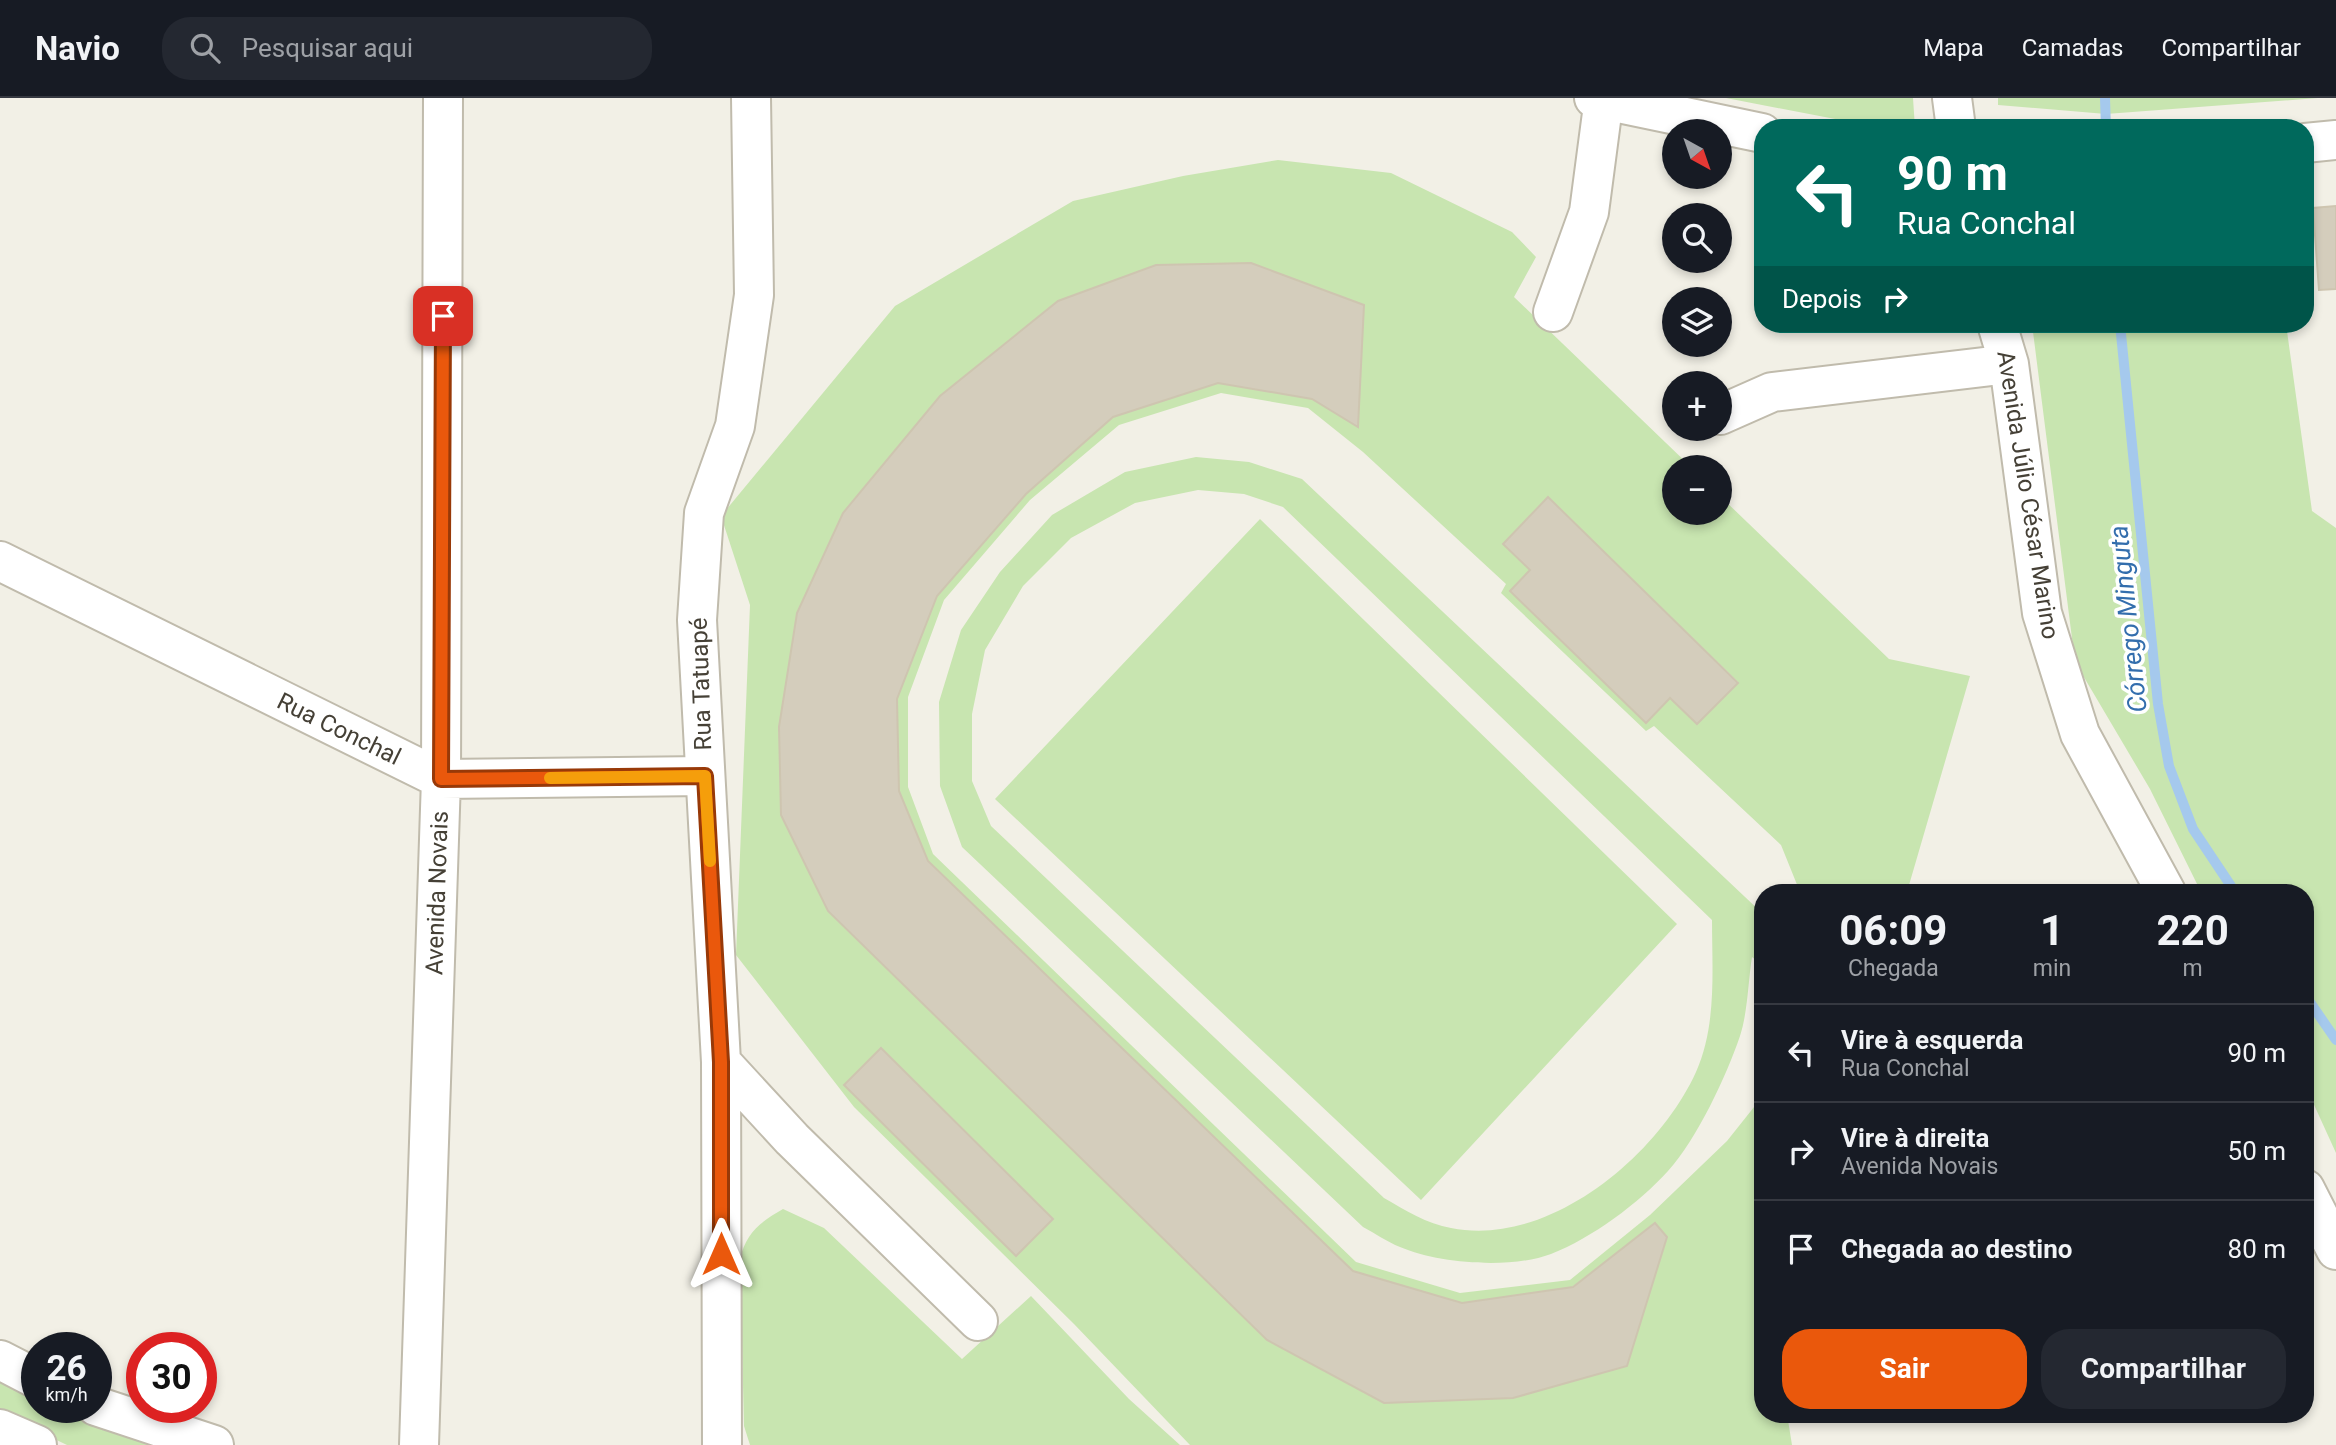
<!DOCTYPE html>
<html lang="pt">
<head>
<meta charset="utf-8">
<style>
  body { margin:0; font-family:Roboto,sans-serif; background:#242831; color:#f1f3f6; height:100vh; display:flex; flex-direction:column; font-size:26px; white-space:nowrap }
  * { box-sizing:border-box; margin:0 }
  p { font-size:23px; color:#9ea1a6 }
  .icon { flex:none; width:38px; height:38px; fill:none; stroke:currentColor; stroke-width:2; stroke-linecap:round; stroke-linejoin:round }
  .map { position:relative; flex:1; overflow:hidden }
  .details { position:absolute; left:1754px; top:786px; width:560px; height:539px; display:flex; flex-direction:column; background:#171b24; border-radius:28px; box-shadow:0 4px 10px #0003 }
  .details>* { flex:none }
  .guide { position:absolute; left:1754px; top:21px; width:560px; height:214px; border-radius:28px; box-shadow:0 4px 10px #0003; background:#00695c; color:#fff; overflow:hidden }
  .needle { width:46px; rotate:140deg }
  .fabs { position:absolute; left:1662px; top:21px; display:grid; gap:14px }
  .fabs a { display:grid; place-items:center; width:70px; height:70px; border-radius:50%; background:#171b24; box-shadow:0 4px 10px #0003; font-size:35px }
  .speed { position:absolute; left:21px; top:1234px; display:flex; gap:14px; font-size:35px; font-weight:700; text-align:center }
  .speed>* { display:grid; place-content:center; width:91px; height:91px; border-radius:50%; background:#171b24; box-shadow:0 4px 10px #0003; line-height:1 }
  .speed small { font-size:18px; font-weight:400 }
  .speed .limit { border:10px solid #d22; background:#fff; color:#111 }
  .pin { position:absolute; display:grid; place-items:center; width:60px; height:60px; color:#fff; margin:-30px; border-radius:14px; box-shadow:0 4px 10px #0006 }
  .me { position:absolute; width:77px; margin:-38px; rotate:0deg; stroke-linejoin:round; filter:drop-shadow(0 0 5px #0008) }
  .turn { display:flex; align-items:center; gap:24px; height:147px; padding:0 28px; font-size:32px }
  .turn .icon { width:91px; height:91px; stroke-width:2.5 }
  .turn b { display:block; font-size:49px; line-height:60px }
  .then { display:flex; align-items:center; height:66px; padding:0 28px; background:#0003; gap:14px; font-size:26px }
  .eta { display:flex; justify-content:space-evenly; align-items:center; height:119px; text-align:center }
  .eta b { font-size:42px; font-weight:700; line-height:49px }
  .primary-button { display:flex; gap:14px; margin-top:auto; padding:14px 28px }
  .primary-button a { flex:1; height:80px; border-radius:28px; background:#ea580c; color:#fff; font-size:28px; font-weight:700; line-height:80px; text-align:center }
  .primary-button a+a { background:#242831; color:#f1f3f6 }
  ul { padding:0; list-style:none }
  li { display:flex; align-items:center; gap:21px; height:98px; padding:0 28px; border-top:2px solid #363941 }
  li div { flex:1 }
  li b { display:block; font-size:26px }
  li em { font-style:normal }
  header { display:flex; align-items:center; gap:42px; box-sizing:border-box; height:98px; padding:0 35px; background:#171b24; border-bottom:2px solid #363941 }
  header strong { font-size:33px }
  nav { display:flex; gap:38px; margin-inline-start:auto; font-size:24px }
  .search { width:490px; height:63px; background:#242831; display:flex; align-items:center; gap:18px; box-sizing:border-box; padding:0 24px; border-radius:28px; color:#9ea1a6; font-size:26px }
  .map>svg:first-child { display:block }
  .green { fill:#c8e5b0; fill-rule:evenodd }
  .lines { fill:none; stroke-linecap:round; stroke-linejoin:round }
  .stream { stroke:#a5c9ed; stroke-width:10 }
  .building { fill:#d4cdbc; stroke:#cec5b0; stroke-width:2 }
  .minor-casing { stroke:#c0bbac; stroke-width:42 }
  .minor { stroke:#fff; stroke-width:38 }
  .route-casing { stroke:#983908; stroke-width:18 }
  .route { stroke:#ea580c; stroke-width:12 }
  .slow { stroke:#f59e0b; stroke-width:12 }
  .labels { text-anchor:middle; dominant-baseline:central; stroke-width:7; stroke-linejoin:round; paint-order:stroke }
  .street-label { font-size:24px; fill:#454036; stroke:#fff }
  .water-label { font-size:26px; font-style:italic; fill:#336ead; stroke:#fff }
</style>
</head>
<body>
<header>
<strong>Navio</strong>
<div class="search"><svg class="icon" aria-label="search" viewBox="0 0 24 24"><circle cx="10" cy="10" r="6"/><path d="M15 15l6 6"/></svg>Pesquisar aqui</div>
<nav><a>Mapa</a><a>Camadas</a><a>Compartilhar</a></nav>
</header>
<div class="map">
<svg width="2336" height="1347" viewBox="0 0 2336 1347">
  <rect width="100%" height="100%" fill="#f2f0e6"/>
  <path class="green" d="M1726 0H1913L1915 30H1882Z
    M1998 0H2318L2106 16 1998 7Z
    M1278 62 1391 75 1512 134 1536 159 1514 199 1691 369H1675V415H1720V398L1889 561 1970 578 1907 794H1800L1781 747 1654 628 1646 633 1501 495 1506 486 1363 354 1308 310 1221 295 1119 327 1030 402 944 502 908 599V689L933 756 1356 1164 1460 1195 1570 1182 1650 1117 1727 1043 1762 999V1316H1787L1792 1347H1190L1074 1226 854 1009 736 857 750 507 721 418 895 208 1073 103 1183 78ZM1251 166 1364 207 1358 329 1312 301 1218 285 1113 319 1026 396 937 498 897 601 899 693 928 763 1353 1173 1462 1205 1572 1189 1656 1126 1667 1140 1627 1268 1513 1300 1384 1305 828 813 781 717 779 629 843 415 940 298 1058 203ZM1548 400 1738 584V585L1670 600 1646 625 1511 493 1530 472ZM881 950 1053 1121 1016 1158 844 987Z
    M2032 226H2286L2312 413 2336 430V1055L2305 987V794H2201L2150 691 2075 564Z
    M1196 359 1249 364 1302 381 1762 815V867L1752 859C1748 884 1748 913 1740 938 1726 979 1697 1041 1668 1073 1639 1105 1592 1140 1551 1156 1511 1171 1440 1166 1400 1149 1387 1144 1375 1135 1363 1129L962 749 940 688 939 604 961 532 1000 474 1052 417 1125 374ZM1198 392 1244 396 1283 409 1712 822C1712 872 1717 927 1696 974 1658 1058 1548 1150 1451 1130 1427 1126 1405 1112 1384 1100L991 728 972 683V616L985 552 1023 488 1071 440 1135 405Z
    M1260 421 1677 826 1421 1102 995 701Z
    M783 1111 824 1130 962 1261 1031 1198 1129 1301 1180 1347H750L744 1328 740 1161C746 1135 760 1124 783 1111Z
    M0 1273 37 1292V1309H72L100 1323 188 1347H67L0 1315Z"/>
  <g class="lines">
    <path class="stream" d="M2105 0 2106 30
      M2120 226 2158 606 2169 668 2193 731 2235 794
      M2305 897 2336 942"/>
  </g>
  <path class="building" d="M2336 108V191L2319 192 2313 110Z
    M1251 165 1364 207 1358 329 1312 301 1218 285 1113 319 1026 396 937 498 897 601 899 693 928 763 1353 1173 1462 1205 1573 1189 1655 1125 1667 1139 1627 1268 1513 1300 1384 1305 1267 1242 828 813 781 717 779 629 797 515 843 415 940 298 1058 203 1156 167Z
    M1548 399 1738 585 1697 626 1670 600 1646 625 1510 493 1530 472 1503 446Z
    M881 950 1053 1121 1016 1158 844 987Z"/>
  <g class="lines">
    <defs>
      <path id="minor" d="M1594 0 1762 35
        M1952 0 1956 30
        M2305 45 2336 42
        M1553 214 1589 114 1604 0
        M1997 226 2009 266 2042 515 2080 636 2166 794
        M1720 317 1772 294 2009 266
        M0 463 441 681 705 678
        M721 964 792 1041 978 1223
        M2305 1091 2336 1152
        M0 1262 37 1281
        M96 1308 214 1347
        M0 1331 37 1347
        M419 1347 441 681 443 0
        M722 1347 721 964 697 522 704 415 735 328 754 197 751 0"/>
    </defs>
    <use href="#minor" class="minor-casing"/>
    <use href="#minor" class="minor"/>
  </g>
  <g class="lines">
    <defs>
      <path id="route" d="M443 218 441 681 705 678 721 964V1156"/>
    </defs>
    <use href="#route" class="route-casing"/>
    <use href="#route" class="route"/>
    <path class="slow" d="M550 680 705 678 710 763"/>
  </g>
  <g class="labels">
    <g class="street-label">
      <text transform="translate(2028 397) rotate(81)">Avenida Júlio César Marino</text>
      <text transform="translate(701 586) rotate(-92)">Rua Tatuapé</text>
      <text transform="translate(339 631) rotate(26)">Rua Conchal</text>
      <text transform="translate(437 795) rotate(-88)">Avenida Novais</text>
    </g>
    <g class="water-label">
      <text transform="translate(2128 521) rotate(-96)">Córrego Minguta</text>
    </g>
  </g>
</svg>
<div class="fabs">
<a><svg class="needle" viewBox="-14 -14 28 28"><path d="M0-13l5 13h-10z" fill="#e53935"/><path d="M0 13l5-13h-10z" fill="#9ea1a6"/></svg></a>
<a><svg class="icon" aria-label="search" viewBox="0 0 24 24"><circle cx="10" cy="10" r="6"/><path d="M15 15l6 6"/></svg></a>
<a><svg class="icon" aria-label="layers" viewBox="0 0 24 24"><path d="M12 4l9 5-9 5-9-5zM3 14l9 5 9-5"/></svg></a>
<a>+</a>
<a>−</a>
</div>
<div class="speed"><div>26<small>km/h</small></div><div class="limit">30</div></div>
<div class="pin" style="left:443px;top:218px;background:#d93025"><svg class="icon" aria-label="arrive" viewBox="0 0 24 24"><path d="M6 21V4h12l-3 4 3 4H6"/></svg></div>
<svg class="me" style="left:721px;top:1156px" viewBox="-20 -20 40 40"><path d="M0-17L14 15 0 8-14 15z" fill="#ea580c" stroke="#fff" stroke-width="4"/></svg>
<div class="guide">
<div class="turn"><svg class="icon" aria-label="left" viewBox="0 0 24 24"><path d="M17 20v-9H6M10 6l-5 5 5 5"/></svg><div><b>90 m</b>Rua Conchal</div></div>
<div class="then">Depois<svg class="icon" aria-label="right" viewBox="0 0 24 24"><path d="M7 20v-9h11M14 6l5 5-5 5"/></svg></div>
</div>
<section class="details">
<div class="eta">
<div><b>06:09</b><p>Chegada</p></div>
<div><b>1</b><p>min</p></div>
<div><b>220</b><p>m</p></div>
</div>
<ul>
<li><svg class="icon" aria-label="left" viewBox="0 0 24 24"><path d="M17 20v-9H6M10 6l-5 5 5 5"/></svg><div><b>Vire à esquerda</b><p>Rua Conchal</p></div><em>90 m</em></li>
<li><svg class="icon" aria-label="right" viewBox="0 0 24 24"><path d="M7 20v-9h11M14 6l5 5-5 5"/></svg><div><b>Vire à direita</b><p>Avenida Novais</p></div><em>50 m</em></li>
<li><svg class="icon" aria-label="arrive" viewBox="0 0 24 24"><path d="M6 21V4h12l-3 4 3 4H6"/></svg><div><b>Chegada ao destino</b></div><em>80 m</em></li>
</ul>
<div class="primary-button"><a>Sair</a><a>Compartilhar</a></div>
</section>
</div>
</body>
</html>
